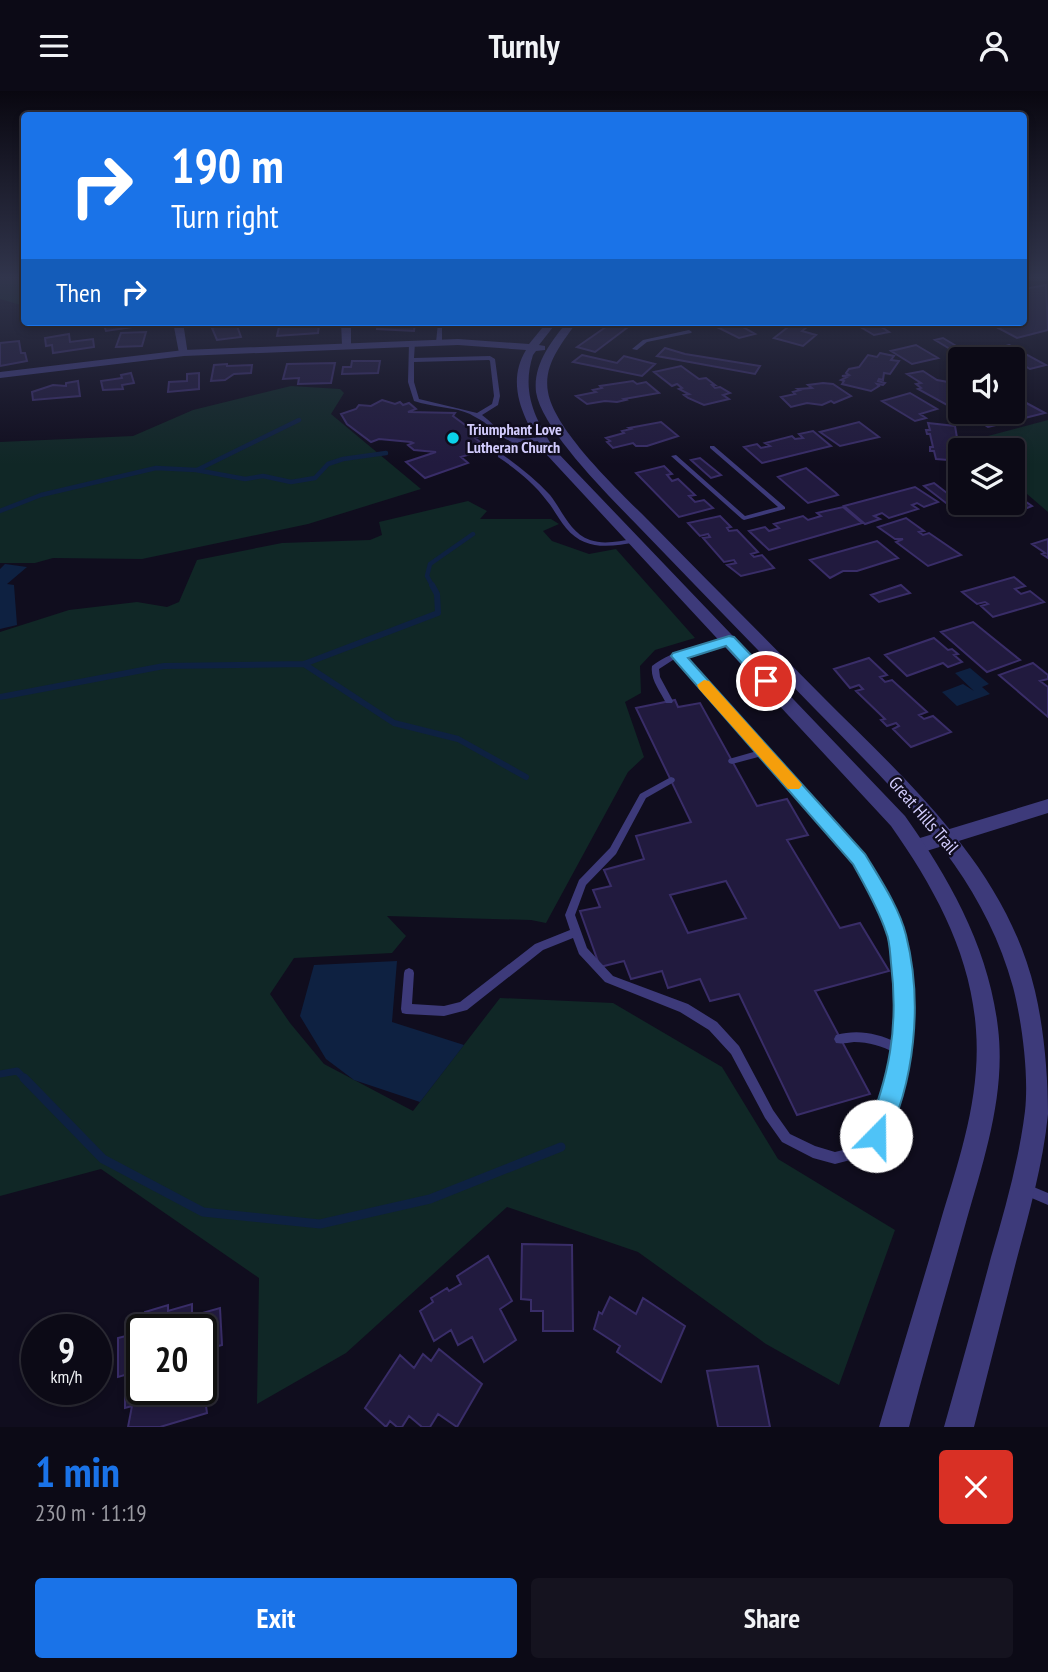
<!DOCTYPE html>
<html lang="en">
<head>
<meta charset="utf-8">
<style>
  body { margin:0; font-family:"PT Sans Narrow",sans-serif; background:#15131f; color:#f1f3f6; height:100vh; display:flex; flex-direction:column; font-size:26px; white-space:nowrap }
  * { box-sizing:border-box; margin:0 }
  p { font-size:23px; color:#9a9aa1 }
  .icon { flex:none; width:38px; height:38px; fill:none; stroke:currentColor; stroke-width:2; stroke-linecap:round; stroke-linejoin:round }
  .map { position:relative; height:1336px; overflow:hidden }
  .panel { display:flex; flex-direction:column; background:#0c0a16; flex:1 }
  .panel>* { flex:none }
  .top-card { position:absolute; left:21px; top:21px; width:1006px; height:214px; border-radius:7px; box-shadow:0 4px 10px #0003,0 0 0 2px #2c2b35; background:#1a73e8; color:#fff; overflow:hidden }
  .controls { position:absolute; left:948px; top:256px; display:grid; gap:14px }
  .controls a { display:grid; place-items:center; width:77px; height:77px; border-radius:7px; background:#0c0a16; box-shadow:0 4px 10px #0003,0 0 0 2px #2c2b35; font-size:35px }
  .speed { position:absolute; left:21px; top:1223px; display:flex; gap:14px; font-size:35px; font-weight:700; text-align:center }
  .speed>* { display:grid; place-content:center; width:91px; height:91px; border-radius:50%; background:#0c0a16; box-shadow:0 4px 10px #0003,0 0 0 2px #2c2b35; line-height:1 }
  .speed small { font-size:18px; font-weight:400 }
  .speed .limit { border:4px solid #111; border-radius:10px; background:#fff; color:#111 }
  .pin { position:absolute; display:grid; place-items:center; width:60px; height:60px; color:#fff; margin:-30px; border:4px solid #fff; border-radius:50%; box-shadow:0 2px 7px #0007 }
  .me { position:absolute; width:77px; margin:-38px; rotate:22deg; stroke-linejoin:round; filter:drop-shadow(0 0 5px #0008) }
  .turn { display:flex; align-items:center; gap:24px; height:147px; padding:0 35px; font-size:32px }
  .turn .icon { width:91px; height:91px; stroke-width:2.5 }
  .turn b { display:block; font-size:49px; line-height:60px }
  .then { display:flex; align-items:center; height:66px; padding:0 35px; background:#0003; gap:14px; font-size:26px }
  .round { display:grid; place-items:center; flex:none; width:74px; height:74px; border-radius:7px; background:#15131f }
  .summary { display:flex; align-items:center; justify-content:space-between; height:119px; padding:0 35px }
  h1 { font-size:42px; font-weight:700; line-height:52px; color:#1a73e8 }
  .cta { display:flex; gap:14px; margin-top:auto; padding:14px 35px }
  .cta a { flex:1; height:80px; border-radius:7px; background:#1a73e8; color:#fff; font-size:28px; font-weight:700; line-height:80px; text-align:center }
  .cta a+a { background:#15131f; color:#f1f3f6 }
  header { display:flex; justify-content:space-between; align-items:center; height:91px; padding:0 35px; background:#0c0a16; font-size:32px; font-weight:700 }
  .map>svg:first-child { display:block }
  .green { fill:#102726 }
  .water { fill:#0e2141 }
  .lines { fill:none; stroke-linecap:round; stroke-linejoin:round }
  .stream-far3 { stroke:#0e2141; stroke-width:4.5 }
  .stream-far2 { stroke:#0e2141; stroke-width:6 }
  .stream-far1 { stroke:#0e2141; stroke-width:7 }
  .stream { stroke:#0e2141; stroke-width:9 }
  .building { fill:#211a3e; stroke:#392d68; stroke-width:2; fill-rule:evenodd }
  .service { fill:#3d3a7a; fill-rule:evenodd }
  .minor { fill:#3d3a7a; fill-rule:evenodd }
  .tertiary { fill:#3d3a7a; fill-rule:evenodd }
  .route { fill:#4fc3f7; stroke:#337fa1; stroke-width:2 }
  .slow { fill:#f59e0b }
  .poi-dot { fill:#0bd2e9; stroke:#100d1e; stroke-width:2.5 }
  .labels { text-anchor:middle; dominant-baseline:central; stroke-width:5; stroke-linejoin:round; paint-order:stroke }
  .far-poi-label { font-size:16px; font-weight:bold; fill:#d2ccfd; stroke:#100d1e; text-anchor:start }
  .street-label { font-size:18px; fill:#d2ccfd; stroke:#100d1e }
</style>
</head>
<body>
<header><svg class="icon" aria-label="menu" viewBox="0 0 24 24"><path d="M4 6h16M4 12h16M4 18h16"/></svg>Turnly<svg class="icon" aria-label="person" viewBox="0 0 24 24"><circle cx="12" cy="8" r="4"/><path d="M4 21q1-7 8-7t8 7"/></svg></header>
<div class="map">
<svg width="1048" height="1336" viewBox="0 0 1048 1336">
  <rect width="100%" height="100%" fill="#100d1e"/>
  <path class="green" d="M0 186H24V215L0 208Z
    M291 295 340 298 344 302 331 323 421 398 308 433 142 468 53 467 35 472H0V351L133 345 193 319Z
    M1048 329V421L1013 391V359H985L988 345Z
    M468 410 487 420 480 428H551L559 433 543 440 552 450 589 463 616 458 695 547 655 559 640 575 641 602 625 611 644 666 628 681 546 832 531 829 387 825 406 845 392 862 294 867 270 903 290 932 324 973 413 1020 500 907 613 912 722 976 778 1068 895 1139 839 1294 766 1253 638 1161 507 1116 346 1262 257 1313 259 1187 101 1078 0 1105V541L69 519 137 511 167 516 179 511 197 469 282 452 370 449 382 444 379 431Z"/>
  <path class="water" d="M5 473 27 476 7 493 14 494 17 534 0 538V478Z
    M970 577 989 593 982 596 990 603 957 615 942 601 963 593 974 600 955 582Z
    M397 870 392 931 464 954 420 1011 354 989 326 968 300 925 314 874Z"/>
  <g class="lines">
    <path class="stream-far3" d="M197 379 299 329
      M0 420 41 404 156 377 196 379 245 388 263 385 291 391 315 387 328 373 343 368 386 362
      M433 496 427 485 430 473 473 443"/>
    <path class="stream-far2" d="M304 573 394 632 458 648 526 686
      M0 606 164 575 304 573 438 522 437 503 432 494"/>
    <path class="stream-far1" d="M0 983 17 980 26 989"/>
    <path class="stream" d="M24 987 103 1068 203 1121 320 1133 430 1108 561 1056"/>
  </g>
  <path class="building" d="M1046 194 1048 239 1017 247 987 231H1024V198Z
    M103 231H132L133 236 106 240Z
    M244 231 245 234 237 235 241 246 217 249 212 237 215 236 213 232Z
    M378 231H415L414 240 377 238Z
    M613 231 632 233 595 261 577 256Z
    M707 231H734L755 243 739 247Z
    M789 231H813L802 240 816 244 803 255 774 247 788 236 784 235Z
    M852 231H874L889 241 874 244Z
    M307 233H319L318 242 277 245 279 236 306 235Z
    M146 241 142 255 116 256 121 242Z
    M69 243 70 251 93 248 94 256 53 262 52 254 46 255 45 247Z
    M943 247 968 262 960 264 935 249Z
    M19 250 21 262H25L27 270 0 275V252Z
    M916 254 938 267 912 273 891 260Z
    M1009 254 1046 274 1030 278 995 258Z
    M665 257 685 263 760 275 755 283 657 265Z
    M880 262 894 265 891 269 899 270 890 283 884 282 883 289 879 288 878 290 885 292 883 294 877 293 879 295 871 300 842 293 844 290 841 289 847 286 842 285 849 284 846 282 849 278 859 276 868 264 877 266Z
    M582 264 617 272 624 265 655 273 642 285 573 271Z
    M352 270H380L378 282 342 283 343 276H351Z
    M335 272 331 292 298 293 299 287 283 288 287 273Z
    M227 273V275L252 274 251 282 234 283 225 289 211 290 214 274Z
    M681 275 699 288 706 287 715 294H712L715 297 720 296 730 302 723 304 729 308 704 314 688 307 684 304 689 303 679 298 682 297 677 293 672 295 654 281Z
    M923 280 937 289 948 291 954 297H961V311L947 314 918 298 921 297 916 293 921 292 907 283Z
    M131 282 134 292 122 294 123 298 103 299 101 290 122 287 121 284Z
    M199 282V298L168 301 169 291 187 290V283Z
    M78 290 80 305 33 309 32 301 53 294 66 295V292Z
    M633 290 637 293 646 291 659 302 624 308 626 309 617 311 605 310 587 313 576 305 596 301 593 299 602 297 600 295Z
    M823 292 833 293 851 305 834 312 831 310 822 314 807 312 791 316 781 306 795 303 793 301 800 299 798 298 812 297 808 294Z
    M910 302 937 318 920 323 926 327 915 330 882 310Z
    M1019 308 1045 322 988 336 965 321 1013 320V309Z
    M382 309 395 313 400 311 403 314 409 312 416 318 408 321 455 322 453 325 480 345 475 347 480 351 469 355 477 361 461 366 468 372 425 387 406 371 436 361 414 359 408 354 413 352 411 351 379 348 371 351 347 333 341 323 356 318 359 314 371 315Z
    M661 331 678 345 647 355H636L633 352 613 357 607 351 610 350 606 347 624 342 622 340 631 338 629 337Z
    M859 331 879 346 840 355 820 341Z
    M928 332 955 335 961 370 936 368 934 360H930V356H933L930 343H927L926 339H930Z
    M813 340 831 355 762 372 744 356 757 353 761 357 770 355 765 352 792 345 795 348 803 347 799 343Z
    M700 367 721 384 711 387 691 369Z
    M664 375 672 383 667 384 672 390 678 388 695 404 689 405 695 411 704 409 713 417 679 426 636 382Z
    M806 377 836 402 838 404 808 412 778 386Z
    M934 392 956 409 946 412 924 395Z
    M915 396 938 411 924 416 917 412 912 414 918 418 889 427 882 422 874 425 880 428 865 433 844 415Z
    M1013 402 1032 415 1020 420 1017 418 1007 421 994 411H1013Z
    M843 416 862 432 769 459 749 440 765 436 769 440 779 437 774 433 803 425 808 429 821 425 817 422Z
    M720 425 731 436 727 437 729 440 737 439 758 461 751 463 754 466 762 464 774 477 741 485 727 474 736 472 734 469 724 471 703 447 710 446 708 443 700 445 688 432Z
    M906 427 924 440 919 441 923 444 929 442 961 464 928 475 896 451 903 448H895L878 436Z
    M1048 448V467L1042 463 1045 462 1032 453Z
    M877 450 898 467 857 480H843L830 487 810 469Z
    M1014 486 1025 495 1015 498 1021 503 1030 500 1044 511 993 526 981 515 988 513 985 511 977 513 962 501Z
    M901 494 910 502 879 511 871 504Z
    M973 531 1020 569 987 581 941 541Z
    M934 547 948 559 952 558 958 563 954 564 962 571 948 576 943 572 907 585 885 564Z
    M869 567 887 584 880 586 885 591 892 589 927 621 919 624 924 628 933 625 951 641 911 656 893 638 899 635 896 632 887 635 881 629 885 628 856 600 863 598 859 594 850 597 834 578Z
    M1033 572 1048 584V588L1040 590 1048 596V626L999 584Z
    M675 609 678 616 700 612 757 715 787 708 808 744 787 749 840 837 860 832 889 880 815 900 870 1003 797 1024 739 903 710 910 700 888 668 897 662 880 631 888 624 870 600 876 580 820 600 816 593 799 611 795 604 779 644 768 636 745 691 731 636 617ZM726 790 746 827 688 842 670 804Z
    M522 1153 572 1154 573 1240H543V1220H531V1209L521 1208Z
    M488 1165 512 1210 500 1218 516 1249 484 1271 472 1246 458 1254 451 1239 434 1250 420 1220 433 1211 431 1207 447 1197 449 1200 461 1193 457 1185Z
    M610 1206 636 1223 643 1207 685 1235 661 1291 617 1261 620 1255 594 1238 599 1221 602 1223Z
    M192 1213V1225L220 1217 222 1254 201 1260V1239H142V1279L118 1286V1247L134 1243 135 1235 145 1232V1221L168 1214V1220Z
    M439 1258 482 1293 457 1336 438 1323 430 1336H422L409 1325 402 1336H397L390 1330 386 1336 365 1317 400 1264 414 1277 423 1263 431 1270Z
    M758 1275 770 1336H718L707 1280Z
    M201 1277 207 1322 160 1336H128L132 1315 125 1317V1301L142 1296V1298H201Z"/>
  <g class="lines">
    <path class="service" d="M438 231H442V252L439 254 436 252Z
      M689 239 692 241 691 242 647 251 637 259 632 258 643 249Z
      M412 250 415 252 414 267 490 265 495 268 500 305 498 314 482 324C493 332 502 345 516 347 526 349 536 345 545 348L542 350 519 351 503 361V364C520 376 536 389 550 404 562 419 570 442 590 449 604 454 619 450 634 448L636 449V451C610 456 585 460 566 437 559 429 554 418 547 410 534 392 516 378 498 366V359L512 351C500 346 494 339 484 331 480 328 474 326 470 323 455 316 431 316 414 310L408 291 409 252ZM489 269 490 270 494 305 492 313 477 322 419 308 414 291V271Z
      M710 355H714L785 416V418L744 429 742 428 671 365 676 364 745 425 778 416 710 357Z
      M729 548H732L733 550 732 552 682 565 862 765 882 798 902 843 910 905 907 960 892 1026 880 1049 858 1067 835 1073 813 1067 782 1051 765 1027 731 963 709 939 680 921 605 891 579 863 573 847 543 859 467 919 444 925 406 923 402 922 401 918 404 882 405 879 409 877 413 879 414 882 412 913 444 915 460 911 535 853 570 839 565 824 579 789 610 757 640 703 671 686 674 687 675 689 674 691 646 707 616 763 586 794 575 824 587 857 613 885 688 913 717 931 739 955 773 1019 790 1043 815 1055 835 1061 851 1057 872 1041 880 1024 895 962C882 955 869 951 854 951 847 952 842 953 836 952L834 948 836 944C857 938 877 942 896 951L900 905 892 843 874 803 856 771 762 665 732 673 729 672 728 670 729 668 757 660 676 567 659 578 660 586 673 610 672 612H666C660 600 650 588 652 575 674 558 702 554 729 548Z
      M1024 1092 1048 1102V1114L1020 1102 1018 1098 1020 1094Z"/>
    <path class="minor" d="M173 231H183L188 264 179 262Z
      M341 231H351V256L342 254Z
      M1048 708V722L917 763 910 760 907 755 910 750Z"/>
    <path class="tertiary" d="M547 231H557L539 254 545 255V259L536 260 533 264C521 301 535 328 555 359L905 725C950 788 989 858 998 937 1006 1003 984 1068 966 1131 947 1199 927 1267 909 1336H879C899 1268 920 1200 940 1132 959 1069 981 1006 976 939 971 863 934 796 891 735L547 364C526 333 504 295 526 259L458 254 184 265 0 287V281L184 259 458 248 529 253Z
      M567 231H577C562 252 543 274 548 301 554 339 620 401 648 429 706 488 765 547 823 606 909 692 1006 777 1035 900 1044 938 1048 984 1048 1023 1043 1074 1029 1122 1016 1171 1002 1226 988 1281 974 1336H944C960 1279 976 1223 991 1166 1005 1118 1019 1069 1025 1020 1029 984 1022 931 1013 896 981 779 897 702 815 618 756 557 697 496 638 435 610 406 542 339 536 301 533 273 551 251 567 231Z"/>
  </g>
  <linearGradient id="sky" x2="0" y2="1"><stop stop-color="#090710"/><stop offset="0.5" stop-color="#31354c"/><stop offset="1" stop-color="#31354c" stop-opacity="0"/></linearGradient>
  <rect width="1048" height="373" fill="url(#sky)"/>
  <path class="route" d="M729 545 734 546 772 586 774 590 772 593H761L726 555 688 567 865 763C880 788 899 816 906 844 923 911 915 992 884 1053L876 1056 868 1053 865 1045C889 986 899 937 891 872 890 862 890 850 886 841 878 817 865 795 853 773L671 565 673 562Z"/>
  <path class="slow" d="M704 589 709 590 799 690 802 694 799 698H788L699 598 697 594Z"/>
  <circle class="poi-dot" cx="453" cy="347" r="7"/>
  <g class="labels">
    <g class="far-poi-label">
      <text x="467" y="338">Triumphant Love<tspan x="467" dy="18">Lutheran Church</tspan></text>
    </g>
    <g class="street-label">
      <text transform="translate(924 724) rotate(49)">Great Hills Trail</text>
    </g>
  </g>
</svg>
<div class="controls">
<a><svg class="icon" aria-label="sound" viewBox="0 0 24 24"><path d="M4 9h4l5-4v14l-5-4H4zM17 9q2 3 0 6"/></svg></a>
<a><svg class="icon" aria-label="layers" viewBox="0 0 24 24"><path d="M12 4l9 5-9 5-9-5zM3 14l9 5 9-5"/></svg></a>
</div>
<div class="speed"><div>9<small>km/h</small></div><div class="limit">20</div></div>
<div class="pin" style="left:766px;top:590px;background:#d93025"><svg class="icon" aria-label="arrive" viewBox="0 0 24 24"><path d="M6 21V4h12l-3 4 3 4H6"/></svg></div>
<svg class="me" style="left:876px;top:1045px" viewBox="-20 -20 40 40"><circle r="19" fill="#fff"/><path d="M0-13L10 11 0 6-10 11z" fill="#4fc3f7"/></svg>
<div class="top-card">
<div class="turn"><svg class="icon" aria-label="right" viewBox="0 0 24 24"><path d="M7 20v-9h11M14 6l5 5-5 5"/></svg><div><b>190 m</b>Turn right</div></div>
<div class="then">Then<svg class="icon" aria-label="right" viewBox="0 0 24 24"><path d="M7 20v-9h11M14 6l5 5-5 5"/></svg></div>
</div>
</div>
<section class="panel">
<div class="summary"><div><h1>1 min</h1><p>230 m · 11:19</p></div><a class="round" style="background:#d93025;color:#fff"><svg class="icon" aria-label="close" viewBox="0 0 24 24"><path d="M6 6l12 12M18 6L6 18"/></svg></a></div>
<div class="cta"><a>Exit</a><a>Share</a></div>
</section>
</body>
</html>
